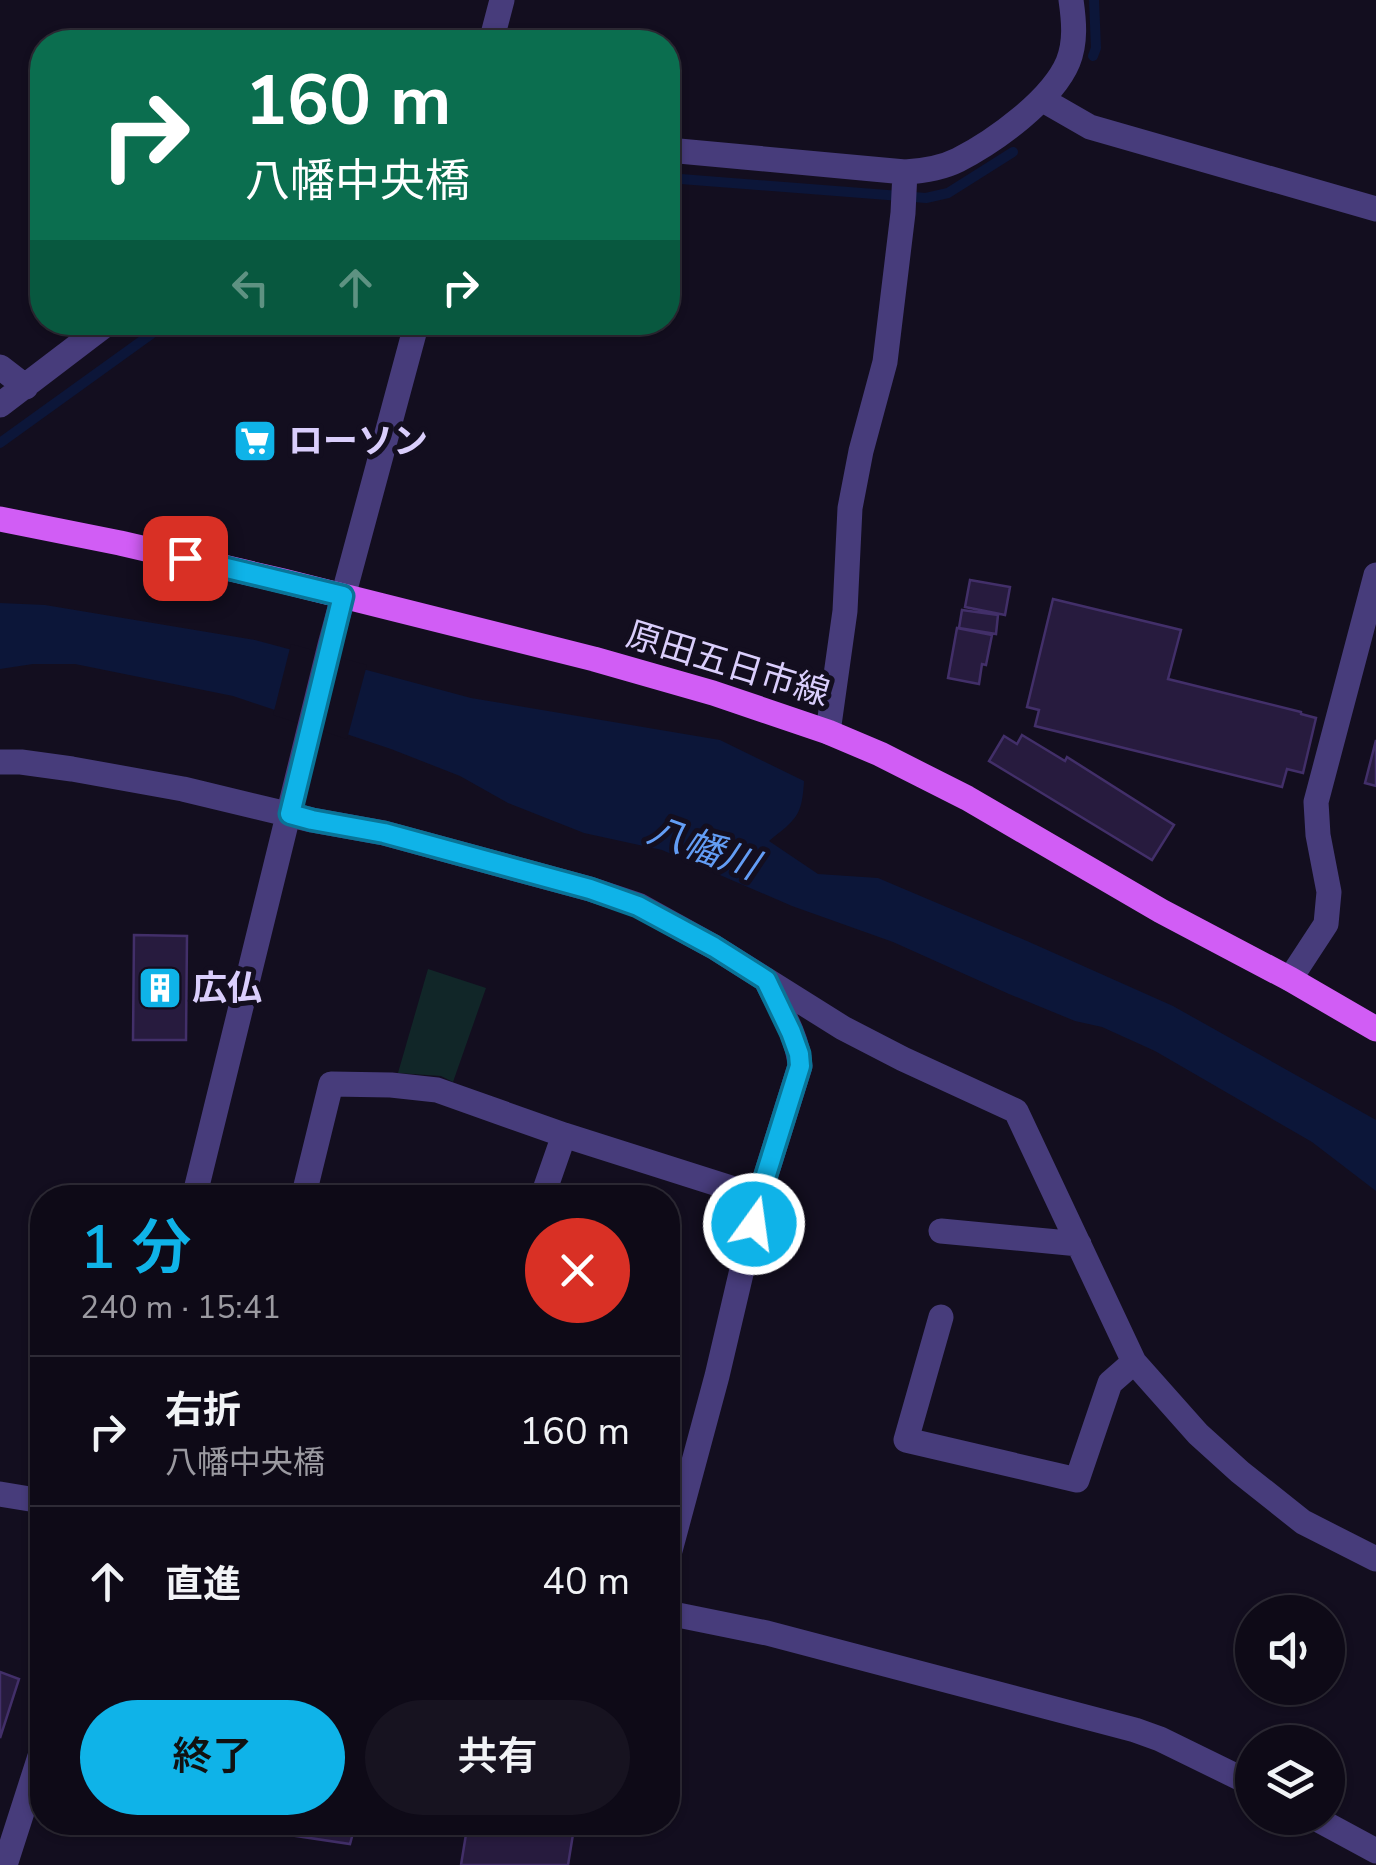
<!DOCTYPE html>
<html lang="ja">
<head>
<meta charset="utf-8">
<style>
  body { margin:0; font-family:"Nunito Sans","Noto Sans JP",sans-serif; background:#171320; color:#f1f3f6; height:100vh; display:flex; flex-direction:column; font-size:38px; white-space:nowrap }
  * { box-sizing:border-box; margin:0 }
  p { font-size:32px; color:#9b9aa1 }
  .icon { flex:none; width:55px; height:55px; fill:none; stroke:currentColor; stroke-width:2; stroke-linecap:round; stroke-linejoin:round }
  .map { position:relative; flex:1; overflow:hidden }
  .side { position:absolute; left:30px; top:1185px; width:650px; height:650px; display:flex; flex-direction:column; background:#0e0a17; border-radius:40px; box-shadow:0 2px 8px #0004,0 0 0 2px #2e2b36 }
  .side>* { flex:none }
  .top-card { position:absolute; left:30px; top:30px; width:650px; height:305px; border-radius:40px; box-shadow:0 2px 8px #0004,0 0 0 2px #2e2b36; background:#0b6e4f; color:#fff; overflow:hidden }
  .buttons { position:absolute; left:1235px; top:1595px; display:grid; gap:20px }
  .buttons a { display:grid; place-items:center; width:110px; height:110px; border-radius:50%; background:#0e0a17; box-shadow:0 2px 8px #0004,0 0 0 2px #2e2b36; font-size:50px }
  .pin { position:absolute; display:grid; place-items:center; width:85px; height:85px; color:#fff; margin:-42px; border-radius:20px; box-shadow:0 5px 15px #0006 }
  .me { position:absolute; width:110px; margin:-55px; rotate:14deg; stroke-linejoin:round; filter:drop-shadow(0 0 8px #0008) }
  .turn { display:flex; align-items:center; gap:35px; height:210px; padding:0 50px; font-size:45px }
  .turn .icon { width:130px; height:130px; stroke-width:2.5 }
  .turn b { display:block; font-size:70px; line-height:85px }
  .lanes { display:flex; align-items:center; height:95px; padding:0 50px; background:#0003; justify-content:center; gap:50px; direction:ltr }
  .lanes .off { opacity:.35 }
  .round { display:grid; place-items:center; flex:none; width:105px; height:105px; border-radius:52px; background:#171320 }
  .overview { display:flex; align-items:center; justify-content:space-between; height:170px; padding:0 50px }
  h1 { font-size:60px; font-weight:600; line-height:75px; color:#0fb3e8 }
  .primary-button { display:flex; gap:20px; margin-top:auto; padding:20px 50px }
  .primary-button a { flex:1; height:115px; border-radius:60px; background:#0fb3e8; color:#111; font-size:40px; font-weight:600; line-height:115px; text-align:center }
  .primary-button a+a { background:#171320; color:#f1f3f6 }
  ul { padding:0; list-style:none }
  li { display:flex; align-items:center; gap:30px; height:150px; padding:0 50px; border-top:2px solid #2e2b36 }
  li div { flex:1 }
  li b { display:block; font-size:38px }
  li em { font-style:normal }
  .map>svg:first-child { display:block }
  .green { fill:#112628 }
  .water { fill:#0c1639 }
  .pier { fill:#130e1f }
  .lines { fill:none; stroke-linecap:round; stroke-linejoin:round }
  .stream { stroke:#0c1639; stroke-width:10 }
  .building { fill:#271b3e; stroke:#422f69; stroke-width:2.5 }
  .minor { stroke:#473c7b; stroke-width:25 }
  .major { stroke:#d15df5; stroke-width:25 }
  .route-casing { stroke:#0a7497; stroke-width:25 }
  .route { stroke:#0fb3e8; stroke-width:18 }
  .labels { text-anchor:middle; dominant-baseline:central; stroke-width:10; stroke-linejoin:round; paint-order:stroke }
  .poi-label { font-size:35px; font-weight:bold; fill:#dacefc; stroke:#130e1f; text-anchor:start }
  .street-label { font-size:35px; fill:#dacefc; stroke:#130e1f }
  .water-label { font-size:38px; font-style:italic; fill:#639df5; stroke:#130e1f }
</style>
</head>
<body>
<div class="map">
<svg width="1376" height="1865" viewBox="0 0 1376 1865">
  <rect width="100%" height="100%" fill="#130e1f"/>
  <path class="green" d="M428 969 486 988 453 1082 441 1076 398 1073Z"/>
  <path class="water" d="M0 603 45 605 255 640 471 698 720 740 804 781C802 817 796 819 769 841L818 874 878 878 1027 941 1173 1006 1376 1120V1191L1312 1142 1155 1051 1102 1027 1075 1021 1009 994 893 942 792 906 662 850 584 833 508 803 460 776 391 749 233 696 75 664H33L0 669Z"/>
  <path class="pier" d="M291 644 367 665 347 739 273 715Z"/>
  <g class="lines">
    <path class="stream" d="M1093 56 1096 48 1094 0
      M668 178 926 198 948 193 1013 152
      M0 443 168 322"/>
  </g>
  <path class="building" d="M970 580 1010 587 1005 615 965 607Z
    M1053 599 1181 630 1168 679 1301 712V714L1316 718 1303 773 1287 769 1282 787 1035 726 1039 710 1027 707Z
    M962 610 998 615 996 634 959 628Z
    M957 628 992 635 986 665 982 664 979 684 948 678Z
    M1022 735 1065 761 1067 757 1174 825 1152 860 989 761 1004 736 1017 744Z
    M1376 740V786L1365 783Z
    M134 935 187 936 186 1040H133Z
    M0 1672 19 1679 0 1738Z
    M203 1822H356L350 1844Z
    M468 1822H575L568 1865H461Z"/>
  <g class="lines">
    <path class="minor" d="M491 42 502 0
      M1043 100 1090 127 1376 209
      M668 150 905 172C923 171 942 168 958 160 995 141 1052 100 1068 62 1076 42 1074 21 1071 0
      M0 367 26 387
      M0 405 109 322
      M828 732 845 611 850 508 861 451 885 362 903 213 905 172
      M0 762H21L72 769 183 789 312 820 384 833 590 889 638 905 714 947 843 1028 903 1059 1016 1111 1134 1362 1198 1434 1240 1472 1303 1522 1376 1559
      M1290 979 1326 924 1329 892 1318 835 1316 802 1376 575
      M194 1198 330 645 417 322
      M303 1198 331 1084 391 1085 437 1090 564 1135 759 1197
      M542 1198 564 1135
      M941 1231 1079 1244
      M941 1317 906 1440 1077 1480 1110 1383 1134 1362
      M0 1494 42 1501
      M668 1558 717 1376 759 1197 800 1066C798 1036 779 1007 766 980
      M668 1613 767 1633 1135 1730 1160 1739 1252 1784
      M1315 1818 1376 1851
      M5 1865 42 1750"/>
    <path class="major" d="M0 519 120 543 283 581 594 659 713 693 828 732 880 754 967 798 1161 911 1290 979 1376 1029"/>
  </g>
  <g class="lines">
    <defs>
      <path id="route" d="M185 558 343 596 290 814 312 820 384 833 590 889 638 906 714 947 766 980 791 1032 799 1054 800 1066 759 1197 754 1224"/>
    </defs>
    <use href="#route" class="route-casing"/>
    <use href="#route" class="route"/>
  </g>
  <defs>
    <symbol id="supermarket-square" viewBox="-11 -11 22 22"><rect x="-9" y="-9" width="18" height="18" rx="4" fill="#0fb3e8" stroke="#130e1f"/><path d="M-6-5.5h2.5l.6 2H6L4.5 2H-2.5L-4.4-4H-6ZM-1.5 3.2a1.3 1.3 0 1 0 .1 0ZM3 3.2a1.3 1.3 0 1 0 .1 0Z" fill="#fff"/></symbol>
    <symbol id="building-square" viewBox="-11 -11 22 22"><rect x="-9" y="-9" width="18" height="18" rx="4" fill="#0fb3e8" stroke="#130e1f"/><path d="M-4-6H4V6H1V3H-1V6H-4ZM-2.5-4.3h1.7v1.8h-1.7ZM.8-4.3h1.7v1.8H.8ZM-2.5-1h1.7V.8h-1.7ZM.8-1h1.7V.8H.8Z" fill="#fff"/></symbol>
  </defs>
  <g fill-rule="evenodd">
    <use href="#supermarket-square" x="230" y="416" width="50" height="50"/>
    <use href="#building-square" x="135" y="963" width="50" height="50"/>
  </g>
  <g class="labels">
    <g class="poi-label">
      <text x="288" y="441">ローソン</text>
      <text x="192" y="988">広仏</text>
    </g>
    <g class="street-label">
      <text transform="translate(728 664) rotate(17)">原田五日市線</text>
    </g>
    <g class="water-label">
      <text transform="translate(703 848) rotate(20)">八幡川</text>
    </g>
  </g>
</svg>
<div class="buttons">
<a><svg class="icon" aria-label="sound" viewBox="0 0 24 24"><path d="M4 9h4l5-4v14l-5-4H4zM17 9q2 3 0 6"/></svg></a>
<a><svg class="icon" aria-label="layers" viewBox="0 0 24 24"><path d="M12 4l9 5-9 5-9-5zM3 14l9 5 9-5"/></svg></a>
</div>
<div class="pin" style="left:185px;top:558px;background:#d93025"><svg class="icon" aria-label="arrive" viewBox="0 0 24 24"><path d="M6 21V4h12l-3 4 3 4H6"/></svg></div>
<svg class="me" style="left:754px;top:1224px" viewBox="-20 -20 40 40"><circle r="17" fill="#0fb3e8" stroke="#fff" stroke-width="3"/><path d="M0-11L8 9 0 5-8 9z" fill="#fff"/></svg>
<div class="top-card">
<div class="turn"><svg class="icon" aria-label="right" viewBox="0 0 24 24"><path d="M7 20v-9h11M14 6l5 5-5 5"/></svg><div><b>160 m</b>八幡中央橋</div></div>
<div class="lanes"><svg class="icon off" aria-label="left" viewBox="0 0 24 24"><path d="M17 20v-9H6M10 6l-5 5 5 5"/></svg><svg class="icon off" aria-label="ahead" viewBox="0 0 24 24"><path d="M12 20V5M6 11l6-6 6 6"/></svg><svg class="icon" aria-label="right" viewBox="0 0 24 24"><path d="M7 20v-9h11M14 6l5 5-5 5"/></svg></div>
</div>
<section class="side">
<div class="overview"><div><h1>1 分</h1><p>240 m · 15:41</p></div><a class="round" style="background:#d93025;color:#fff"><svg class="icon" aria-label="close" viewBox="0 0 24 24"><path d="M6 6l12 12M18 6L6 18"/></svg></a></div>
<ul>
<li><svg class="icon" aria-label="right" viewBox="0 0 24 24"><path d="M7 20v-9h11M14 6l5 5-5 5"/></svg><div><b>右折</b><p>八幡中央橋</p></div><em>160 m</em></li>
<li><svg class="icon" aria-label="ahead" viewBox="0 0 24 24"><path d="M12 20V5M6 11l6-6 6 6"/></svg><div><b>直進</b></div><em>40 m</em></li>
</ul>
<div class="primary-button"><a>終了</a><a>共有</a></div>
</section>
</div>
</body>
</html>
